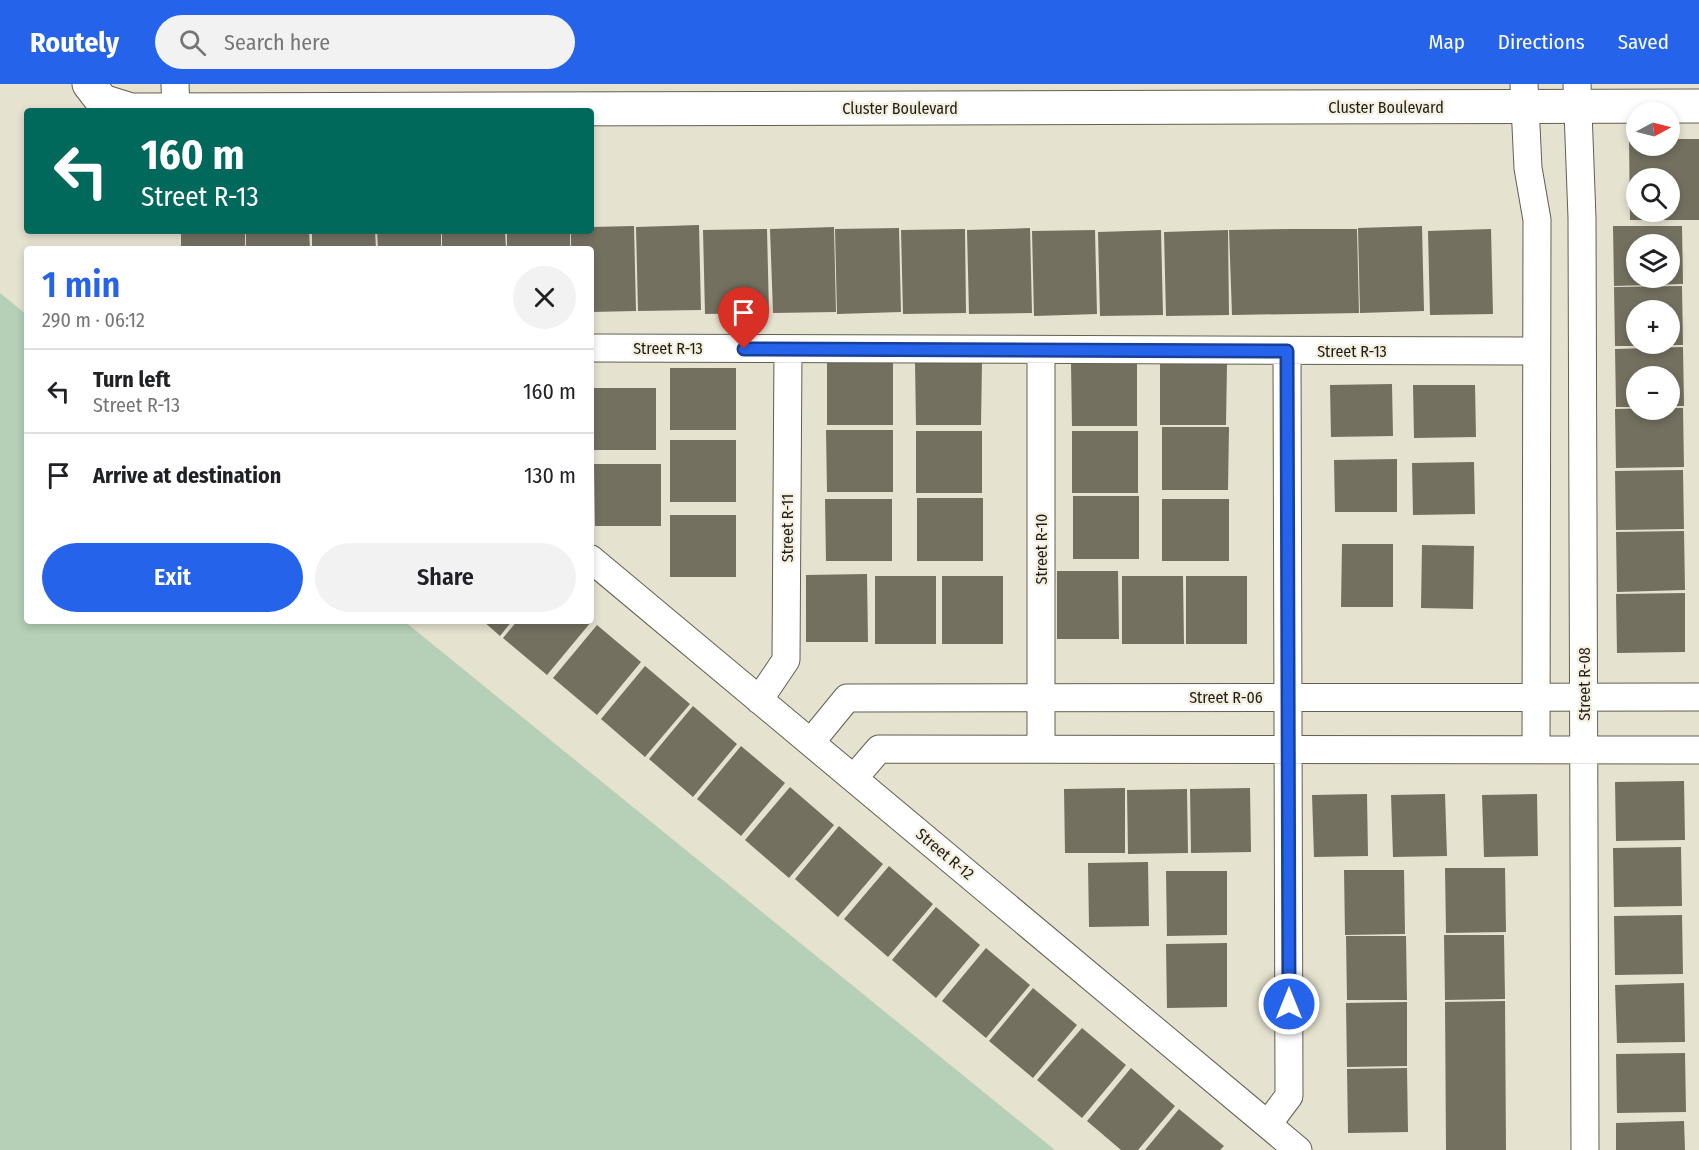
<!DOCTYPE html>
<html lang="en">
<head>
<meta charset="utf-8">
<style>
  body { margin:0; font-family:"Fira Sans Condensed",sans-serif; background:#f2f2f2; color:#202124; height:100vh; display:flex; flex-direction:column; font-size:22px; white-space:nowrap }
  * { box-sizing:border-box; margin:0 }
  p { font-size:20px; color:#757577 }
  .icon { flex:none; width:33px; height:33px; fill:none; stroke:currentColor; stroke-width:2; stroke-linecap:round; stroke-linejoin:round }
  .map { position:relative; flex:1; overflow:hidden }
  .side { position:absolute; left:24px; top:162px; width:570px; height:378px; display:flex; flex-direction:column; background:#fff; border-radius:6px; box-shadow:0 3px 9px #0003 }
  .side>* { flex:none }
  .guide { position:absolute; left:24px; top:24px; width:570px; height:126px; border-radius:6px; box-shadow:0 3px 9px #0003; background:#00695c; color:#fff; overflow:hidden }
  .needle { width:39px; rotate:83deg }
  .buttons { position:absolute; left:1626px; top:18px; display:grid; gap:12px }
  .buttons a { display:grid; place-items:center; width:54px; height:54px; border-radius:50%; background:#fff; box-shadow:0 3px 9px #0003; font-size:30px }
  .pin { position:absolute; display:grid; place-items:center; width:51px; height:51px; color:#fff; margin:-62px -26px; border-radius:50% 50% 50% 0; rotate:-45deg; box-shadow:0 0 6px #0007 }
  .pin .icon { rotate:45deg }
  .me { position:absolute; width:66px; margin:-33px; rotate:0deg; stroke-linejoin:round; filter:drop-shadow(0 0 4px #0008) }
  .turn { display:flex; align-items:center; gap:21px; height:126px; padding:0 18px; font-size:27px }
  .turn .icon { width:78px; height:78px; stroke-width:2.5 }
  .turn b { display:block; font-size:42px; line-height:51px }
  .round { display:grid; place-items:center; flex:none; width:63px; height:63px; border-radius:32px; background:#f2f2f2 }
  .summary { display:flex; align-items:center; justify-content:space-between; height:102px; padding:0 18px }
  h1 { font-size:36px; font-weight:600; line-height:45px; color:#2563eb }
  .primary-button { display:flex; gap:12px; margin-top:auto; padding:12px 18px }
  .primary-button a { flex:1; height:69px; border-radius:36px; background:#2563eb; color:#fff; font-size:24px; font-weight:600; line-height:69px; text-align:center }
  .primary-button a+a { background:#f2f2f2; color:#202124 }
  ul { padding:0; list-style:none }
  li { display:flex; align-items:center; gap:18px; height:84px; padding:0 18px; border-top:2px solid #e0e0e0 }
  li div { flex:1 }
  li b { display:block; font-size:22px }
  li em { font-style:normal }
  header { display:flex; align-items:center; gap:36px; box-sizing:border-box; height:84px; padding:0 30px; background:#2563eb; color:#fff }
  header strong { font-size:28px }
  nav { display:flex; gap:33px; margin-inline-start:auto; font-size:21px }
  .search { width:420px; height:54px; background:#f2f2f2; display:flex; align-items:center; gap:15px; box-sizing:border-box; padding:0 21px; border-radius:33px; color:#757577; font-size:22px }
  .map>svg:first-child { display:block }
  .green { fill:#b5d0b7 }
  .building { fill:#747060; fill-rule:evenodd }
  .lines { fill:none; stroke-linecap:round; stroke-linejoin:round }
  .minor-casing { stroke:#635f50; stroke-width:29 }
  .tertiary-casing { stroke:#635f50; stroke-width:35 }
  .minor { stroke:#fff; stroke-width:27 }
  .tertiary { stroke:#fff; stroke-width:33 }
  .route-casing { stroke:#184099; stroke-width:15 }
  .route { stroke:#2563eb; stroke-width:10 }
  .labels { text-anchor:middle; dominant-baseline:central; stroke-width:4.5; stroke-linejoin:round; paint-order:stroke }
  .street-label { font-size:16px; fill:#201e18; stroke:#f4efde }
</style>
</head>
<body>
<header>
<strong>Routely</strong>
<div class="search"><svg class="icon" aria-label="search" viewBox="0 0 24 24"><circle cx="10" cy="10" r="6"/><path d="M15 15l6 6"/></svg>Search here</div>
<nav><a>Map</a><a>Directions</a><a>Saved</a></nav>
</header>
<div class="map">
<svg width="1699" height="1066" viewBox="0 0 1699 1066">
  <rect width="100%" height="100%" fill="#e6e2d0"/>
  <path class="green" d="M0 209 27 231V537H404L1055 1066H0Z"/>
  <path class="building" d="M1629 55H1636V62H1670V55H1699V136H1630ZM1636 94H1670V128H1636Z
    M699 141 701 226 638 227 636 143Z
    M634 142 636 227 591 228V165H571V147H591V143Z
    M1422 142 1424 227 1360 229 1358 144Z
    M1613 142H1682L1683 200 1614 202ZM1636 160H1670V194H1636Z
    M834 143 836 228 773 229 770 145Z
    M899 144 901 228 837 230 835 145Z
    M1030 144 1032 229 969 230 967 146Z
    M767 145 769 229 705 230 703 146Z
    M965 145 966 229 903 230 901 146Z
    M1293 145H1357L1359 229 1232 231 1229 146Z
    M1491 145 1493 230 1430 231 1428 147Z
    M1095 146 1097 230 1034 232 1032 147Z
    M1161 146 1163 231 1100 232 1098 148Z
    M1228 146 1229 231 1166 232 1164 148Z
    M229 147H245V165H181V148Z
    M246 147H309L310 165H246Z
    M312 147H375L376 165H312Z
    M377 147H441V165H378Z
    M442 147H505L506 165H442Z
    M507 147H570V165H507Z
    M1682 202 1683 261H1670V226H1636V260H1641V262H1615L1614 203Z
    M1683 263 1684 322H1670V292H1636V323H1616L1615 265Z
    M827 278H893V341H827Z
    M915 278H982L981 341H916Z
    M1160 279H1227L1226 341H1160Z
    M1071 280H1137V342H1072Z
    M670 284H736V346H670Z
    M1392 300 1393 352 1331 353 1330 301Z
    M1413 301H1475L1476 353 1414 354Z
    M591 304H656V366H591Z
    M1670 324H1683L1684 383 1616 384 1615 325Z
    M1162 343H1229L1228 406H1162Z
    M826 346H893V408H827Z
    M916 347H982V409H916Z
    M1072 347H1138V409H1072Z
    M670 356H736V418H670Z
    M1397 375V428H1335L1334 376Z
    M1474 378 1475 430 1413 431 1412 379Z
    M594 380H661V442H595Z
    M1683 386 1684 445 1616 446 1615 387Z
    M1073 412H1139V475H1073Z
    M917 414H983V477H917Z
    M825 415H892V477H826Z
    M1162 415H1229V477H1162Z
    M670 431H736V493H670Z
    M1684 447 1685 506 1617 508 1616 448Z
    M1342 460H1393V523H1341Z
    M1422 461 1474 462 1473 525 1421 524Z
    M1057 487H1118L1119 555H1057Z
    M867 490 868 558H806V491Z
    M875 492H936V560H875Z
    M942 492H1003V560H942Z
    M1122 492H1183L1184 560H1122Z
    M1186 492H1247V560H1186Z
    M1685 509V568L1617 569 1616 510Z
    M483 537H512L500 552Z
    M517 537H590L591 538 547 591 503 554Z
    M597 541 641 578 597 631 553 594Z
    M645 582 690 620 645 673 601 635Z
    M693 622 737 660 693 713 649 675Z
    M741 662 785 699 741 752 697 715Z
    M1684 697 1685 756 1616 757 1615 698Z
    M790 703 834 741 789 794 745 756Z
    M1125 704V769H1065L1064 705Z
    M1250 704 1251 768 1191 769 1190 705Z
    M1187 705 1188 769 1128 770 1127 706Z
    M1367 710 1368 772 1314 773 1312 711Z
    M1445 710 1447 772 1393 773 1391 711Z
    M1537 710 1538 772 1484 773 1482 711Z
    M839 742 883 780 838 833 795 795Z
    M1681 763 1682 822 1614 823 1613 764Z
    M1148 778 1149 842 1089 843 1088 779Z
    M889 782 933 820 888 873 844 835Z
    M1445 784H1505L1506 848 1446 849Z
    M1344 786H1404L1405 850 1345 851Z
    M1166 787H1227V851L1167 852Z
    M936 823 980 861 936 914 892 876Z
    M1682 831 1683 890 1615 891 1614 832Z
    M1444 851H1504L1505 915 1445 916Z
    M1346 852H1406L1407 916H1347Z
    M1227 859V923L1167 924 1166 860Z
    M986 864 1030 901 986 954 942 917Z
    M1684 899 1685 958 1617 959 1615 901Z
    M1033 904 1077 941 1033 994 989 957Z
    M1505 917 1506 1066H1446L1445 918Z
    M1407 918V982L1347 983 1346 919Z
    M1082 944 1126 981 1082 1034 1037 996Z
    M1685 969 1686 1028 1617 1029 1616 970Z
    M1131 984 1175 1022 1138 1066H1121L1087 1037Z
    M1407 984 1408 1048 1348 1049 1347 985Z
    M1179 1025 1224 1062 1220 1066H1145Z
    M1684 1037 1685 1066H1616V1039Z"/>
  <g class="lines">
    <defs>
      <path id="minor" d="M175 0 176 26
        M1524 0 1528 84 1537 136 1536 666
        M1577 0 1582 134 1585 1066
        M591 264 1536 267
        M1041 266V665
        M591 475 1298 1066
        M759 616 786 576 788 265
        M811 658 847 614 1699 613
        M854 694 879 665 1699 666
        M1268 1040 1289 1012 1287 267"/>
      <path id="tertiary" d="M89 0 102 17 131 26 1699 22"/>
    </defs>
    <use href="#minor" class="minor-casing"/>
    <use href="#tertiary" class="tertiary-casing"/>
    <use href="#minor" class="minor"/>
    <use href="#tertiary" class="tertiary"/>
  </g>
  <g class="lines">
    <defs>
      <path id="route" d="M744 265 1287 267 1289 920"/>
    </defs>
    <use href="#route" class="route-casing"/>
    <use href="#route" class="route"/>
  </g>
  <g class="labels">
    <g class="street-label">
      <text x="1386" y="23">Cluster Boulevard</text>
      <text x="900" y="24">Cluster Boulevard</text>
      <text x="668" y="264">Street R-13</text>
      <text x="1352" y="267">Street R-13</text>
      <text transform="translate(787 444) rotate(-90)">Street R-11</text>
      <text transform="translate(1041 465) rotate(-90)">Street R-10</text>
      <text transform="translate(1584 600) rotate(-90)">Street R-08</text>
      <text x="1226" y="613">Street R-06</text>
      <text transform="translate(945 770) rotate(40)">Street R-12</text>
    </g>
  </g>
</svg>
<div class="buttons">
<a><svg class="needle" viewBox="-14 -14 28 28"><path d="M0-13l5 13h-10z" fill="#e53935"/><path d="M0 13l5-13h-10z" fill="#757577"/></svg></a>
<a><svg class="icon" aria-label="search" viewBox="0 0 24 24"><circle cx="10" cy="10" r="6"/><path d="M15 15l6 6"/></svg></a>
<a><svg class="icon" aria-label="layers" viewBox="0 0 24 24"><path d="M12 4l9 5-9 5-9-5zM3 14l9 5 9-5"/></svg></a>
<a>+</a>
<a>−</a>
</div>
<div class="pin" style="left:744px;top:265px;background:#d93025"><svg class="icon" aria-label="arrive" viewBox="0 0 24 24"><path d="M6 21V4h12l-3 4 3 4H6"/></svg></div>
<svg class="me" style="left:1289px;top:920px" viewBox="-20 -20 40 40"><circle r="17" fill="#2563eb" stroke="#fff" stroke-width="3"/><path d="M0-11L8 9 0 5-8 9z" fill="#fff"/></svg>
<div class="guide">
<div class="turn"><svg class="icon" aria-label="left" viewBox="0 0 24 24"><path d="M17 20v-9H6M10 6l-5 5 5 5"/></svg><div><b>160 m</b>Street R-13</div></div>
</div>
<section class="side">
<div class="summary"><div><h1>1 min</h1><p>290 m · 06:12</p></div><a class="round"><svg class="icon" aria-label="close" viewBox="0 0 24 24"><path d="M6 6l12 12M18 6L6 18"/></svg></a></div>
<ul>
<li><svg class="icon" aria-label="left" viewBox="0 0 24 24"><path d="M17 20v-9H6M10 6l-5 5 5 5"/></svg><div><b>Turn left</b><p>Street R-13</p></div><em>160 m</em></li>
<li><svg class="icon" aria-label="arrive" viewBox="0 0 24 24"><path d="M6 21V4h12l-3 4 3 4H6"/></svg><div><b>Arrive at destination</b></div><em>130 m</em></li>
</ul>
<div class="primary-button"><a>Exit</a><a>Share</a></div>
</section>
</div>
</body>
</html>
